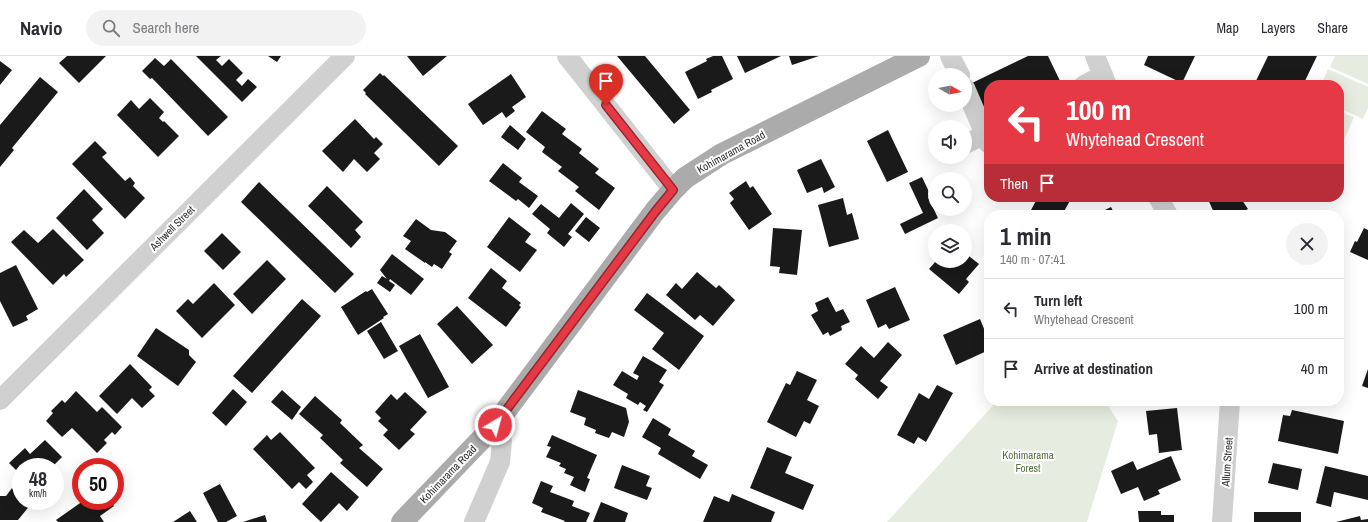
<!DOCTYPE html>
<html lang="en">
<head>
<meta charset="utf-8">
<style>
  body { margin:0; font-family:"Archivo Narrow",sans-serif; background:#f2f2f3; color:#2b2b33; height:100vh; display:flex; flex-direction:column; font-size:15px; white-space:nowrap }
  * { box-sizing:border-box; margin:0 }
  p { font-size:13px; color:#7c7c81 }
  .icon { flex:none; width:22px; height:22px; fill:none; stroke:currentColor; stroke-width:2; stroke-linecap:round; stroke-linejoin:round }
  .map { position:relative; flex:1; overflow:hidden }
  .sheet { position:absolute; left:984px; top:154px; width:360px; height:196px; display:flex; flex-direction:column; background:#fff; border-radius:16px; box-shadow:0 4px 16px #0002 }
  .sheet>* { flex:none }
  .top-card { position:absolute; left:984px; top:24px; width:360px; height:122px; border-radius:16px; box-shadow:0 4px 16px #0002; background:#e63946; color:#fff; overflow:hidden }
  .needle { width:26px; rotate:99deg }
  .tools { position:absolute; left:928px; top:12px; display:grid; gap:8px }
  .tools a { display:grid; place-items:center; width:44px; height:44px; border-radius:50%; background:#fff; box-shadow:0 4px 16px #0002; font-size:20px }
  .speed { position:absolute; left:12px; top:402px; display:flex; gap:8px; font-size:20px; font-weight:700; text-align:center }
  .speed>* { display:grid; place-content:center; width:52px; height:52px; border-radius:50%; background:#fff; box-shadow:0 4px 16px #0002; line-height:1 }
  .speed small { font-size:10px; font-weight:400 }
  .speed .limit { border:6px solid #d22; background:#fff; color:#111 }
  .pin { position:absolute; display:grid; place-items:center; width:34px; height:34px; color:#fff; margin:-41px -17px; border-radius:50% 50% 50% 0; rotate:-45deg; box-shadow:0 0 4px #0007 }
  .pin .icon { rotate:45deg }
  .me { position:absolute; width:44px; margin:-22px; rotate:37deg; stroke-linejoin:round; filter:drop-shadow(0 0 3px #0008) }
  .turn { display:flex; align-items:center; gap:14px; height:84px; padding:0 16px; font-size:18px }
  .turn .icon { width:52px; height:52px; stroke-width:2.5 }
  .turn b { display:block; font-size:28px; line-height:34px }
  .then { display:flex; align-items:center; height:38px; padding:0 16px; background:#0003; gap:8px; font-size:15px }
  .round { display:grid; place-items:center; flex:none; width:42px; height:42px; border-radius:21px; background:#f2f2f3 }
  .overview { display:flex; align-items:center; justify-content:space-between; height:68px; padding:0 16px }
  h1 { font-size:24px; font-weight:800; line-height:30px }
  ul { padding:0; list-style:none }
  li { display:flex; align-items:center; gap:12px; height:60px; padding:0 16px; border-top:1px solid #e1e1e2 }
  li div { flex:1 }
  li b { display:block; font-size:15px }
  li em { font-style:normal }
  header { display:flex; align-items:center; gap:24px; box-sizing:border-box; height:56px; padding:0 20px; background:#fff; border-bottom:1px solid #e1e1e2 }
  header strong { font-size:19px }
  nav { display:flex; gap:22px; margin-inline-start:auto; font-size:14px }
  .search { width:280px; height:36px; background:#f2f2f3; display:flex; align-items:center; gap:10px; box-sizing:border-box; padding:0 14px; border-radius:22px; color:#7c7c81; font-size:15px }
  .map>svg:first-child { display:block }
  .green { fill:#e6ecdf }
  .building { fill:#1a1a1a }
  .lines { fill:none; stroke-linecap:round; stroke-linejoin:round }
  .minor { stroke:#d0d0d0; stroke-width:20 }
  .major { stroke:#ababab; stroke-width:22 }
  .route-casing { stroke:#96252e; stroke-width:10 }
  .route { stroke:#e63946; stroke-width:7 }
  .labels { text-anchor:middle; dominant-baseline:central; stroke-width:4; stroke-linejoin:round; paint-order:stroke }
  .street-label { font-size:11px; fill:#333; stroke:#fff }
  .park-label { font-size:11px; fill:#56703f; stroke:#fff }
</style>
</head>
<body>
<header>
<strong>Navio</strong>
<div class="search"><svg class="icon" aria-label="search" viewBox="0 0 24 24"><circle cx="10" cy="10" r="6"/><path d="M15 15l6 6"/></svg>Search here</div>
<nav><a>Map</a><a>Layers</a><a>Share</a></nav>
</header>
<div class="map">
<svg width="1368" height="466" viewBox="0 0 1368 466">
  <rect width="100%" height="100%" fill="#fff"/>
  <path class="green" d="M1335 0H1368V28L1330 11Z
    M1328 13 1368 31V52L1363 63 1339 52V29H1321Z
    M1339 55 1354 61 1339 96Z
    M997 345H1105L1118 365 1087 466H887Z"/>
  <path class="building" d="M67 0H106L79 27 59 7Z
    M196 0H221L216 4 222 10 229 3 243 17 236 24 242 30 248 23 257 31 242 46Z
    M268 0H281L277 6Z
    M407 0H447L423 20Z
    M617 0H645L690 54 674 68Z
    M713 0H722L733 23 711 34 712 36 698 43 685 16 707 5 706 3Z
    M737 0H781L745 17Z
    M789 0H819L792 9Z
    M1028 0H1048L1061 27 1056 29H989V64L972 27Z
    M1148 0H1195L1182 27 1144 9Z
    M1268 0H1317L1303 29H1254Z
    M155 2 164 10 171 3 228 61 208 80 152 22 150 23 142 15Z
    M0 5 12 14 0 29Z
    M380 17 383 20 384 19 458 90 439 110 365 38 366 37 363 34Z
    M511 18 526 41 512 51 515 55 506 62 502 56 483 69 468 48Z
    M40 21 58 36 12 92 14 94 0 111V69Z
    M150 42 164 56 159 62 163 66 164 65 179 80 158 101 117 59 131 44 139 53Z
    M542 55 566 73 562 78 582 93 579 97 599 113 595 117 615 132 599 154 575 135 579 131 558 115 562 111 542 96 545 91 526 76Z
    M355 63 374 83 376 81 383 88 374 97 380 103 367 116 354 103 343 116 322 95Z
    M510 69 526 83 518 94 501 81Z
    M888 74 908 116 887 126 867 85Z
    M95 85 107 97 102 101 125 125 130 121 135 127 133 130 145 142 125 163 72 108Z
    M821 103 835 131 824 137 822 131 807 137 797 114Z
    M503 107 522 122 519 126 538 140 529 152 518 143 516 145 489 125Z
    M922 121 931 140 928 141 938 162 905 178 900 168 923 157 909 127Z
    M746 125 750 132 753 130 772 158 749 174 730 147 734 143 729 137Z
    M259 126 354 218 335 237 241 146Z
    M327 130 363 166 355 174 361 181 351 192 308 150Z
    M84 133 103 153 92 164 104 177 87 194 56 162Z
    M1038 141H1072L1062 159H1033L1034 156 1031 154Z
    M1207 141H1240L1248 153 1237 159H1215Z
    M843 142 847 159 852 157 859 183 829 191 818 149Z
    M571 147 584 158 568 178 572 181 564 191 547 177 550 173 532 158 541 148 559 162Z
    M1111 151 1115 159H1095Z
    M509 161 531 178 525 186 537 194 520 216 487 191Z
    M586 161 600 172 589 186 575 175Z
    M416 163 431 174 445 176 457 185 449 196 452 198 442 213 434 208 432 211 425 206V207L405 193 411 185 403 180Z
    M773 172 802 174 797 219 779 217 780 211 770 210Z
    M1364 172 1368 174V204L1350 196 1355 185 1357 186Z
    M53 173 84 204 66 221 64 218 53 229 11 186 24 174 38 187Z
    M222 177 241 196 223 214 204 195Z
    M965 197 979 208 966 223 969 226 959 238 929 213 936 205H965Z
    M392 198 424 223 411 239 390 223 389 225 395 229 390 236 377 227 382 220 387 223 380 214Z
    M267 204 286 223 252 258 233 238Z
    M16 209 38 253 26 260 28 264 13 271 0 245V217Z
    M491 212 507 225 502 232 521 247 519 249 521 251 506 271 468 242Z
    M697 216 716 232 719 229 735 244 713 270 700 259 695 264 666 239 676 227 682 233Z
    M214 227 235 249 202 282 176 255 188 243 193 248Z
    M895 231 910 264 889 273 886 268 878 272 866 244Z
    M372 233 388 258 383 261 384 262 358 279 341 251 366 235 367 236Z
    M647 237 704 280 679 314 652 293 664 277 634 254Z
    M828 241 836 256 843 253 850 266 841 270 842 274 830 280 828 276 823 279 811 259 818 255 815 247Z
    M302 243 321 260 252 337 233 320Z
    M457 250 493 289 472 308 437 268Z
    M980 263 989 285V294L956 309 943 279Z
    M381 266 398 295 384 303 367 275Z
    M156 272 189 294V299L196 306 178 330 137 300Z
    M420 278 449 331 428 342 399 290Z
    M888 286 902 299 880 325 888 331 878 343 855 323 858 319 845 308 861 290 874 302Z
    M643 300 667 314 659 326 664 329 647 356 643 354 646 350 640 346 638 349 626 342 628 338 613 329 622 315 637 324 639 320 633 317Z
    M130 308 152 331 149 334 155 340 142 352 132 342 117 358 99 340Z
    M1368 313V332L1362 330Z
    M797 315 817 324 807 344 819 350 810 368 804 365 796 381 767 366 786 327 790 329Z
    M937 329 953 337 926 386 918 381 914 388 897 379 919 337 929 343Z
    M233 333 247 346 226 370 212 357Z
    M282 334 301 351 292 364 271 346Z
    M578 334 626 352 629 366 624 381 612 376 609 382 595 377 596 374 584 369 586 362 570 356Z
    M76 335 97 356 102 351 122 371 115 379 112 376 104 384 107 387 97 397 72 372 62 381 46 365 53 357 51 355 62 344 65 347Z
    M405 336 427 356 410 374 415 378 399 394 383 379 388 374 378 365 381 362 375 356 391 338 397 344Z
    M315 340 342 364 340 367 363 389 359 392 383 413 367 431 340 407 343 404 320 382 323 379 299 358Z
    M1177 352 1182 394 1159 397 1157 378 1149 379 1146 355Z
    M1292 354 1344 365 1338 398 1278 385 1283 359 1290 360Z
    M653 362 671 373 668 379 695 395 692 400 708 409 700 423 658 398 661 392 642 381Z
    M280 376 315 412 307 419 313 426 306 433 299 426 292 433 253 393 267 379 271 384Z
    M552 379 597 399 587 422 590 423 585 436 570 429 574 421 564 417 566 413 559 410 561 407 546 401 551 391 547 390Z
    M45 384 62 401 52 411H21V419L9 407 25 392 30 398Z
    M767 391 792 401 785 417 814 429 803 454 750 432Z
    M1171 400 1181 424 1158 434 1160 438 1144 445 1138 431 1121 438 1111 415 1133 405 1137 414Z
    M1273 407 1302 413 1298 434 1268 427Z
    M622 409 650 420 646 430 652 432 647 444 614 432Z
    M1325 410 1368 420V444L1334 436 1331 451 1316 447Z
    M331 416 359 441 347 455 339 447 321 466 302 448Z
    M541 425 553 430 550 436 574 445 572 450 590 457 586 466H564L565 465 541 456 543 452 532 447Z
    M220 428 237 460 226 466H218L203 437Z
    M12 432 21 441V445H27L31 448 18 464H0V440H6Z
    M732 438 775 456 771 466H703L714 440 729 446Z
    M83 445H110L114 450 100 460 104 466H58L56 464Z
    M601 446 628 457 625 466H593Z
    M190 455 197 466H173Z
    M1138 455H1161V459H1174V466H1139Z
    M1254 456H1301V466H1254Z
    M265 459 267 466H243Z
    M1360 460 1361 464 1368 463V466H1336Z"/>
  <g class="lines">
    <path class="minor" d="M567 0 673 134
      M950 0 960 19
      M1095 0 1107 29
      M1084 29 1103 19
      M965 32 989 88
      M965 88 989 77
      M1158 141 1168 159
      M0 344 345 0
      M474 466 500 406 502 385 495 369
      M1222 466 1230 345"/>
    <path class="major" d="M402 466 495 369 655 155 673 134 685 122 722 98 919 0"/>
  </g>
  <g class="lines">
    <defs>
      <path id="route" d="M495 369 655 156 673 134 606 49"/>
    </defs>
    <use href="#route" class="route-casing"/>
    <use href="#route" class="route"/>
  </g>
  <g class="labels">
    <g class="street-label">
      <text transform="translate(731 96) rotate(-29)">Kohimarama Road</text>
      <text transform="translate(172 172) rotate(-45)">Ashwell Street</text>
      <text transform="translate(1227 406) rotate(-86)">Allum Street</text>
      <text transform="translate(448 418) rotate(-46)">Kohimarama Road</text>
    </g>
    <g class="park-label">
      <text x="1028" y="399">Kohimarama<tspan x="1028" dy="13">Forest</tspan></text>
    </g>
  </g>
</svg>
<div class="tools">
<a><svg class="needle" viewBox="-14 -14 28 28"><path d="M0-13l5 13h-10z" fill="#e53935"/><path d="M0 13l5-13h-10z" fill="#7c7c81"/></svg></a>
<a><svg class="icon" aria-label="sound" viewBox="0 0 24 24"><path d="M4 9h4l5-4v14l-5-4H4zM17 9q2 3 0 6"/></svg></a>
<a><svg class="icon" aria-label="search" viewBox="0 0 24 24"><circle cx="10" cy="10" r="6"/><path d="M15 15l6 6"/></svg></a>
<a><svg class="icon" aria-label="layers" viewBox="0 0 24 24"><path d="M12 4l9 5-9 5-9-5zM3 14l9 5 9-5"/></svg></a>
</div>
<div class="speed"><div>48<small>km/h</small></div><div class="limit">50</div></div>
<div class="pin" style="left:606px;top:49px;background:#d93025"><svg class="icon" aria-label="arrive" viewBox="0 0 24 24"><path d="M6 21V4h12l-3 4 3 4H6"/></svg></div>
<svg class="me" style="left:495px;top:369px" viewBox="-20 -20 40 40"><circle r="17" fill="#e63946" stroke="#fff" stroke-width="3"/><path d="M0-11L8 9 0 5-8 9z" fill="#fff"/></svg>
<div class="top-card">
<div class="turn"><svg class="icon" aria-label="left" viewBox="0 0 24 24"><path d="M17 20v-9H6M10 6l-5 5 5 5"/></svg><div><b>100 m</b>Whytehead Crescent</div></div>
<div class="then">Then<svg class="icon" aria-label="arrive" viewBox="0 0 24 24"><path d="M6 21V4h12l-3 4 3 4H6"/></svg></div>
</div>
<section class="sheet">
<div class="overview"><div><h1>1 min</h1><p>140 m · 07:41</p></div><a class="round"><svg class="icon" aria-label="close" viewBox="0 0 24 24"><path d="M6 6l12 12M18 6L6 18"/></svg></a></div>
<ul>
<li><svg class="icon" aria-label="left" viewBox="0 0 24 24"><path d="M17 20v-9H6M10 6l-5 5 5 5"/></svg><div><b>Turn left</b><p>Whytehead Crescent</p></div><em>100 m</em></li>
<li><svg class="icon" aria-label="arrive" viewBox="0 0 24 24"><path d="M6 21V4h12l-3 4 3 4H6"/></svg><div><b>Arrive at destination</b></div><em>40 m</em></li>
</ul>
</section>
</div>
</body>
</html>
